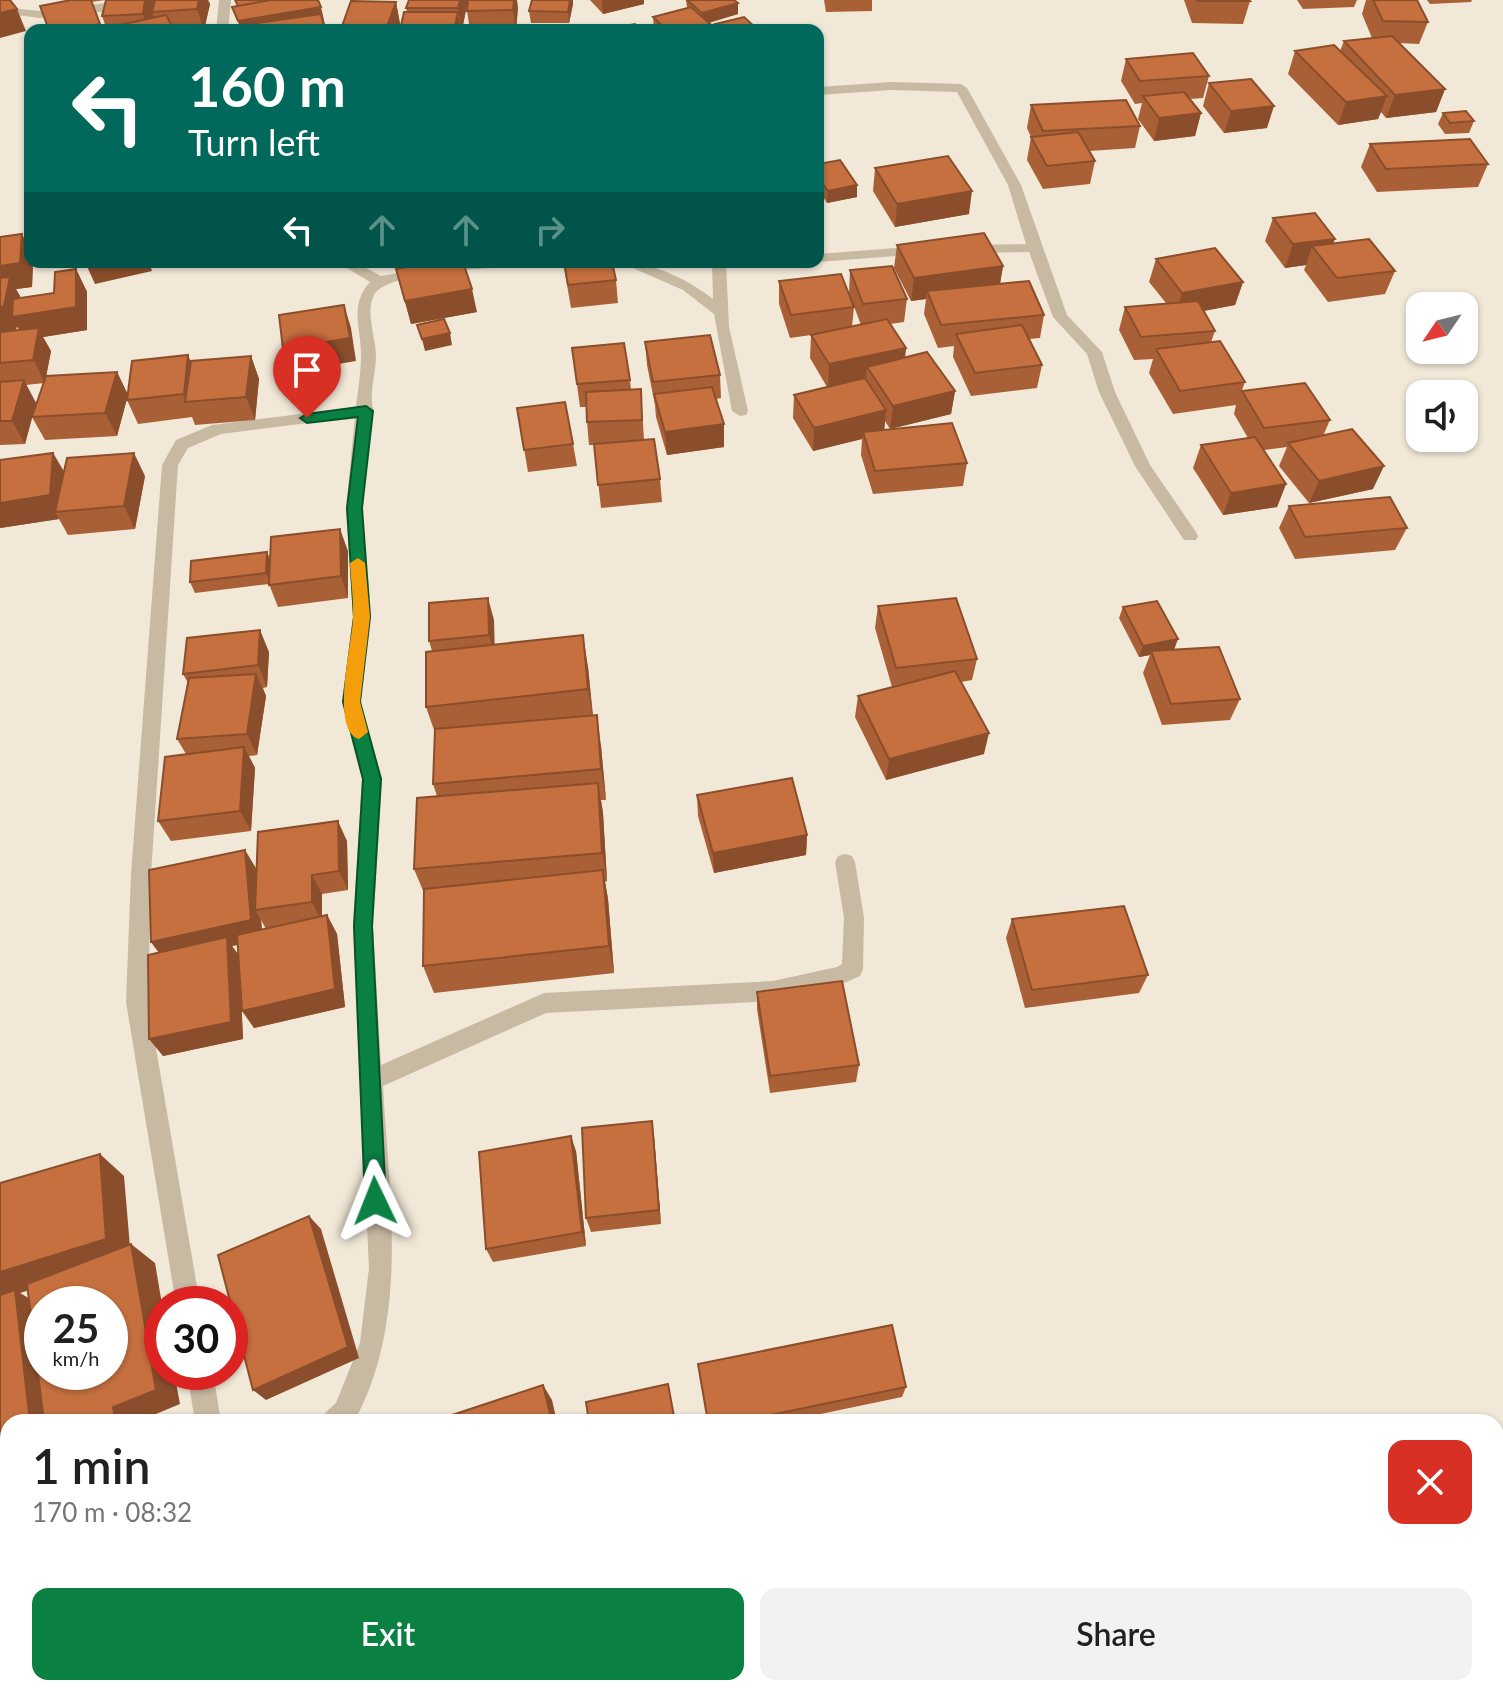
<!DOCTYPE html>
<html lang="en">
<head>
<meta charset="utf-8">
<style>
  body { margin:0; font-family:Lato,sans-serif; background:#f2f2f2; color:#202124; height:100vh; display:flex; flex-direction:column; font-size:30px; white-space:nowrap }
  * { box-sizing:border-box; margin:0 }
  p { font-size:26px; color:#757577 }
  .icon { flex:none; width:44px; height:44px; fill:none; stroke:currentColor; stroke-width:2; stroke-linecap:round; stroke-linejoin:round }
  .map { position:relative; flex:1; overflow:hidden }
  .side { position:absolute; left:0px; top:1414px; width:1504px; height:282px; display:flex; flex-direction:column; background:#fff; border-radius:24px 24px 0 0; box-shadow:0 2px 6px #0004 }
  .side>* { flex:none }
  .top-card { position:absolute; left:24px; top:24px; width:800px; height:244px; border-radius:16px; box-shadow:0 2px 6px #0004; background:#00695c; color:#fff; overflow:hidden }
  .needle { width:52px; rotate:235deg }
  .controls { position:absolute; left:1406px; top:292px; display:grid; gap:16px }
  .controls a { display:grid; place-items:center; width:72px; height:72px; border-radius:16px; background:#fff; box-shadow:0 2px 6px #0004; font-size:40px }
  .speed { position:absolute; left:24px; top:1286px; display:flex; gap:16px; font-size:40px; font-weight:700; text-align:center }
  .speed>* { display:grid; place-content:center; width:104px; height:104px; border-radius:50%; background:#fff; box-shadow:0 2px 6px #0004; line-height:1 }
  .speed small { font-size:20px; font-weight:400 }
  .speed .limit { border:12px solid #d22; background:#fff; color:#111 }
  .pin { position:absolute; display:grid; place-items:center; width:68px; height:68px; color:#fff; margin:-82px -34px; border-radius:50% 50% 50% 0; rotate:-45deg; box-shadow:0 0 8px #0007 }
  .pin .icon { rotate:45deg }
  .me { position:absolute; width:88px; margin:-44px; rotate:358deg; stroke-linejoin:round; filter:drop-shadow(0 0 6px #0008) }
  .turn { display:flex; align-items:center; gap:28px; height:168px; padding:0 32px; font-size:36px }
  .turn .icon { width:104px; height:104px; stroke-width:2.5 }
  .turn b { display:block; font-size:56px; line-height:68px }
  .lanes { display:flex; align-items:center; height:76px; padding:0 32px; background:#0003; justify-content:center; gap:40px; direction:ltr }
  .lanes .off { opacity:.35 }
  .round { display:grid; place-items:center; flex:none; width:84px; height:84px; border-radius:16px; background:#f2f2f2 }
  .headline { display:flex; align-items:center; justify-content:space-between; height:136px; padding:0 32px }
  h1 { font-size:48px; font-weight:600; line-height:60px }
  .cta { display:flex; gap:16px; margin-top:auto; padding:16px 32px }
  .cta a { flex:1; height:92px; border-radius:16px; background:#0b8043; color:#fff; font-size:32px; font-weight:600; line-height:92px; text-align:center }
  .cta a+a { background:#f2f2f2; color:#202124 }
  .map>svg:first-child { display:block }
  .lines { fill:none; stroke-linecap:round; stroke-linejoin:round }
  .minor { fill:#c8b9a3; fill-rule:evenodd }
  .wall { fill:#aa6036; fill-rule:evenodd }
  .shaded-wall { fill:#8b4e2c }
  .building { fill:#c6703f; stroke:#8b4e2c; stroke-width:2; fill-rule:evenodd }
  .route { fill:#0b8043; stroke:#07532c; stroke-width:2 }
  .slow { fill:#f59e0b }
</style>
</head>
<body>
<div class="map">
<svg width="1503" height="1695" viewBox="0 0 1503 1695">
  <rect width="100%" height="100%" fill="#f1e8d7"/>
  <g class="lines">
    <path class="minor" d="M182 0 158 6 40 18 0 13V7L40 11 106 3Z
      M219 0H231L228 30H216Z
      M892 82 961 84 967 88 1021 185 1067 315 1102 352 1115 392 1150 465 1196 532 1198 536 1196 540H1184L1135 466 1099 392 1087 354 1053 317 1029 252 966 253 959 249 966 245 1026 244 1008 185 957 92 892 90 818 95V87Z
      M922 246 927 247V253L922 254 818 262H817L818 254Z
      M337 262H355L381 276 456 263 536 262 529 266C501 268 387 270 374 295 365 313 376 338 376 356 376 373 368 395 374 411L371 415 362 508 371 617 360 702 382 779 373 926 381 1065 544 993 773 981 837 967 842 964 844 918 835 862 838 856 845 854 852 856 855 862 864 918 863 969 860 976 842 984 773 1001 546 1013 383 1086C389 1198 410 1319 354 1422H321L325 1413 336 1403 360 1343 369 1268 353 926 362 779 342 702 353 617 346 508 355 417 221 434 188 448 178 465 151 874 148 1002 200 1304H176L126 1002 131 874 162 465 176 440 212 425 356 407C358 390 361 372 361 355 361 328 349 305 370 282Z
      M619 262C653 262 687 279 713 299L712 262H726L729 327 748 411 746 415 740 416 732 411 714 314 683 290Z
      M187 1372H213L221 1422H195Z
      M8 1598V1626L0 1629V1601Z"/>
  </g>
  <path class="wall" d="M66 0H154L155 2V0H208L210 4 204 30H107L102 16 106 0 91 2Z
    M468 0 462 30H400L407 12 406 8Z
    M590 0H644V4L603 14Z
    M686 0 738 14 709 23 715 28V24L758 30H654L653 17 687 8Z
    M824 0H872V11L826 12Z
    M1184 0H1249L1250 1 1243 24 1192 23Z
    M1297 0H1357L1354 7 1303 9Z
    M1366 0H1417L1428 22 1419 44 1399 43 1445 89 1436 112 1386 118 1381 112 1378 119 1338 125 1288 74 1295 51H1340L1344 41 1372 38 1362 14Z
    M1427 0H1472L1471 2 1430 4Z
    M396 2 400 24 398 30H341V29Z
    M573 4 569 23H531L529 11Z
    M518 7 516 30H470L467 11Z
    M1126 59 1209 76 1203 98 1190 99 1201 113 1195 136 1154 141 1138 119 1142 103 1135 104 1121 81Z
    M1209 83 1267 128 1224 133 1203 106Z
    M1031 105 1140 126 1135 148 1089 151 1095 161 1090 184 1043 189 1027 160 1031 137 1027 128Z
    M1443 113 1474 121 1469 133 1445 134 1438 124Z
    M1370 144 1488 164 1478 187 1377 192 1361 167Z
    M818 164 857 185V197L827 203 818 189Z
    M875 168 969 214 895 227 873 191Z
    M1273 218 1395 271 1385 294 1328 302 1304 270 1306 265 1285 268 1265 241Z
    M22 234 30 251V262H33L32 287 16 289 21 298 54 293 76 269 87 292V330L43 337 51 351 46 376 117 372 128 395 117 436 45 440 32 417 44 383 26 385 36 403 25 444 0 445V332L19 330 17 326 16 330 0 332Z
    M897 245 1003 266 1000 284 1044 315 1040 338 1029 339 1042 365 1037 388 971 396 953 357 954 346 938 348 924 314 926 299 911 301 894 268Z
    M1156 259 1243 282 1235 305 1204 311 1215 331 1211 342 1245 382 1242 390 1330 420 1323 436 1373 489 1309 503 1279 466 1287 447 1264 450 1286 484 1277 507 1223 515 1193 468 1201 445 1248 438 1234 414 1236 405 1173 414 1149 373 1153 359 1134 360 1119 330 1125 307 1166 303 1149 282Z
    M563 262 616 280 618 303 571 308Z
    M396 269 477 312 411 324Z
    M850 270 907 299 904 322 890 324 906 348 905 358 955 391 951 414 890 429 885 421 884 430 967 463 963 486 873 494 861 455 862 439 813 451 793 418 794 395 827 387 810 358 811 335 790 338 779 304V281L854 307 852 327 861 325 849 293Z
    M645 342 720 375 721 398 716 399 724 447 667 455 656 417 655 405 647 365Z
    M572 348 630 380 631 390 641 389 644 440 660 479 662 502 601 508 594 445H589L587 422 586 407H580Z
    M188 355 191 363 251 356 259 379 255 420 195 425 192 417 138 424 127 400Z
    M517 408 573 444 577 466 528 472Z
    M53 453 64 472 145 476 135 529 68 535 59 519 0 528V460Z
    M1289 506 1407 528 1395 550 1295 559 1279 528Z
    M348 551V598L278 607 269 584 195 593 190 582 267 552 270 559Z
    M878 606 977 659 972 680 961 682 984 754 886 780 855 717 858 696 892 687 875 628Z
    M1123 607 1174 650 1240 699 1230 720 1162 725 1143 673 1150 655 1139 657 1119 618Z
    M494 620V644L588 667 593 715 601 746 606 800H601L603 813 607 881 605 882 608 899 614 973 434 993 423 966 424 893 414 869 437 796 433 784 435 733 426 707 432 651 429 641Z
    M269 652 267 687 263 688 266 696 257 755 249 756 255 768 251 831 171 841 158 821 186 754 177 739 188 683 183 674Z
    M697 795 807 835 806 855 714 873 698 816Z
    M347 841 348 890 322 894V916L327 915 337 934 345 1007 254 1028 241 992 243 1039 163 1056 159 952 151 942ZM261 920 266 929 262 930ZM237 945 238 954 232 946Z
    M1012 919 1148 975 1139 993 1025 1008 1006 938Z
    M757 992 859 1065 856 1082 770 1093 757 1009Z
    M652 1121 654 1136 661 1224 591 1232 586 1218Z
    M576 1151 586 1246 493 1262 486 1249Z
    M906 1387 902 1397 782 1422H708Z"/>
  <path class="shaded-wall" d="M145 0H154L156 7 152 12 154 17 148 30 143 14Z
    M199 0H208L210 4 204 30 197 9Z
    M460 0H468L462 30 458 8Z
    M514 0H517L518 7 516 30 513 10Z
    M570 0H573V4L569 23 568 12Z
    M602 0H644V4L603 14Z
    M396 2 400 24 398 30H387Z
    M738 3V14L703 24 702 13Z
    M321 7 326 29 240 30 238 21Z
    M17 9 26 31 0 38V13Z
    M458 12 461 30H454Z
    M100 24 103 30H70Z
    M1445 89 1436 112 1386 118 1395 95Z
    M1387 96 1378 119 1338 125 1346 102Z
    M1274 106 1267 128 1224 133 1231 111Z
    M1201 113 1195 136 1154 141 1159 118Z
    M857 185V197L827 203 828 191Z
    M972 191 969 214 895 227 897 204Z
    M22 234 30 251V262H33L32 287 16 289 22 300 76 307V269L87 292V330L43 337 51 351 45 383 17 326 16 330 0 332V266Z
    M1335 239 1326 262 1312 246 1306 265 1285 268 1293 244Z
    M85 262H149L152 271 95 284Z
    M164 262H192L166 267Z
    M1003 266 999 289 927 291 926 299 911 301 914 278Z
    M1243 282 1235 305 1175 316 1182 293Z
    M472 289 477 312 411 324 405 301Z
    M344 305 351 328 356 361 290 372 283 349Z
    M450 333 452 345 425 351 422 339Z
    M906 348 903 371 867 367 866 379 828 388 829 364Z
    M188 355 197 378 188 402 184 394Z
    M251 356 259 379 255 420 246 397Z
    M117 372 128 395 117 436 105 413Z
    M24 380 36 403 25 444 12 421Z
    M955 391 951 414 890 429 893 406Z
    M886 410 884 433 863 432 862 439 813 451 814 428Z
    M724 424V447L667 455 665 432Z
    M53 453 66 475 55 512 59 519 0 528V503Z
    M134 453 145 476 135 529 124 506Z
    M1384 466 1373 489 1309 503 1319 481Z
    M1286 484 1277 507 1223 515 1231 493Z
    M340 529 348 551V598L341 576Z
    M267 552 271 563V584L266 573Z
    M488 598 494 620 495 657 489 635Z
    M260 630 269 652 267 687 258 665Z
    M583 635 588 667 593 720 588 689Z
    M1178 639 1174 650 1151 651 1150 655 1139 657 1143 646Z
    M256 674 266 696 257 755 247 734Z
    M597 715 601 746 606 800 601 769Z
    M989 733 984 754 886 780 889 759Z
    M244 747 255 768 251 831 240 811Z
    M598 783 603 813 607 881 602 853Z
    M338 821 347 841 348 890 339 871Z
    M807 835 806 855 714 873 713 853Z
    M245 850 257 870 255 910 261 920 263 939 232 946 239 956 243 1039 163 1056 149 1039 165 961 151 942Z
    M603 870 608 899 614 973 609 946Z
    M312 875 322 894V921L312 902Z
    M327 915 337 934 345 1007 254 1028 242 1011Z
    M652 1121 654 1136 661 1224 659 1210Z
    M571 1136 576 1151 586 1246 582 1232Z
    M100 1154 124 1176 131 1259 20 1293 42 1306 58 1422H30L0 1299V1272Z
    M309 1216 321 1229 359 1358 266 1400 253 1390Z
    M131 1244 155 1263 162 1304V1372H174L180 1404 139 1421 140 1422H116L113 1407Z
    M543 1385 552 1400 557 1422H552Z
    M8 1486V1556L0 1559V1489Z
    M597 1688H602L604 1695H599Z
    M706 1688H711L697 1695H692Z"/>
  <path class="building" d="M0 0H10L17 9 0 13Z
    M71 0H91L100 24 70 30H49L40 6Z
    M106 0H145L143 14 102 16Z
    M155 0H199L197 9 152 12Z
    M235 0H271L238 6Z
    M271 0H318L321 7 238 21 232 7Z
    M409 0H460L458 8H406Z
    M468 0H514L513 10 467 11Z
    M532 0H570L568 12 529 11Z
    M687 0H734L738 3 702 13Z
    M1197 0H1249L1250 1H1197Z
    M1373 0H1417L1428 22 1383 21Z
    M351 1 396 2 386 29H341Z
    M691 7 717 30H667L653 17Z
    M404 12H458L454 30H400Z
    M321 14 325 30H238L237 26Z
    M166 15 174 30H111L110 27Z
    M744 17 758 30H721L715 24Z
    M635 24 639 30H602Z
    M1392 36 1445 89 1395 95 1344 41Z
    M1334 45 1387 96 1346 102 1295 51Z
    M1193 53 1209 76 1140 81 1126 59Z
    M1251 79 1274 106 1231 111 1209 83Z
    M1184 92 1201 113 1159 118 1143 96Z
    M1126 100 1140 126 1043 131 1031 105Z
    M1466 111 1474 121 1450 123 1443 113Z
    M1078 132 1095 161 1047 166 1031 137Z
    M1470 139 1488 164 1386 169 1370 144Z
    M948 156 972 191 897 204 875 168Z
    M840 160 857 185 828 191 818 177V164Z
    M1315 213 1335 239 1293 244 1273 218Z
    M984 233 1003 266 914 278 897 245Z
    M22 234 20 263 0 266V237Z
    M1369 239 1395 271 1337 278 1312 246Z
    M1215 248 1243 282 1182 293 1156 259Z
    M432 262H463L472 289 405 301 396 269Z
    M564 262H612L616 280 568 285Z
    M892 266 907 299 863 304 850 270Z
    M76 269V307L12 317 13 299 54 293 55 272Z
    M841 274 854 307 791 315 779 281Z
    M10 277 4 306 0 307V278Z
    M1029 281 1044 315 941 325 927 291Z
    M1198 301 1215 331 1141 337 1125 307Z
    M344 305 350 338 283 349 279 315Z
    M444 319 450 333 422 339 417 325Z
    M887 319 906 348 829 364 811 335Z
    M1022 325 1042 365 975 373 956 334Z
    M39 328 33 360 0 363V332Z
    M710 335 720 375 653 382 645 342Z
    M1220 341 1245 382 1180 391 1156 349Z
    M624 343 630 380 577 384 572 348Z
    M927 352 955 391 893 406 867 367Z
    M188 355 184 394 127 400 132 361Z
    M251 356 246 397 185 402 191 361Z
    M117 372 105 413 32 417 46 376Z
    M865 378 886 410 814 428 794 395Z
    M24 380 12 421H0V382Z
    M1305 383 1330 420 1264 428 1242 391Z
    M712 387 724 424 665 432 654 394Z
    M641 389 642 420 587 422 586 392Z
    M565 402 573 444 524 450 517 408Z
    M952 423 967 463 875 471 863 432Z
    M1352 429 1384 466 1319 481 1288 443Z
    M1255 437 1286 484 1231 493 1201 445Z
    M654 439 660 479 598 485 594 444Z
    M53 453 50 495 0 503V460Z
    M134 453 124 506 55 512 67 458Z
    M1390 497 1407 528 1305 537 1289 506Z
    M340 529 341 576 269 585 271 537Z
    M267 552 266 573 190 582 191 561Z
    M488 598 489 635 429 641V603Z
    M956 598 977 659 896 668 878 606Z
    M1157 601 1178 639 1143 646 1123 607Z
    M260 630 258 665 183 674 187 638Z
    M583 635 588 689 426 707V652Z
    M1219 647 1240 699 1171 704 1151 651Z
    M955 671 989 733 889 759 858 696Z
    M256 674 247 734 177 739 189 678Z
    M597 715 601 769 433 784 435 729Z
    M244 747 240 811 158 821 165 757Z
    M792 778 807 835 713 853 697 795Z
    M598 783 602 853 414 869 417 798Z
    M338 821 339 871 312 875V902L255 910 258 832Z
    M245 850 251 920 151 942 149 870Z
    M603 870 609 946 423 966 424 889Z
    M1124 906 1148 975 1032 990 1012 919Z
    M327 915 335 989 242 1011 237 935Z
    M227 937 231 1022 149 1039 148 955Z
    M842 981 859 1065 770 1076 757 992Z
    M652 1121 659 1210 586 1218 582 1128Z
    M571 1136 582 1232 486 1249 479 1152Z
    M100 1154 106 1239 0 1272V1183Z
    M309 1216 348 1347 253 1390 218 1255Z
    M131 1244 156 1390 113 1407 116 1422H44L27 1284ZM42 1304H110V1372H42Z
    M15 1290 30 1422H8V1486L0 1489V1295Z
    M892 1325 906 1387 736 1422H708L698 1364Z
    M668 1384 675 1422H589L586 1402Z
    M543 1385 552 1422H431Z
    M0 1506 3 1536 0 1537Z
    M457 1688H597L599 1695H459Z
    M615 1688H706L692 1695H617Z"/>
  <path class="route" d="M366 406 373 411 362 508 370 617 360 702 381 779 372 926 386 1201 383 1209 375 1212 368 1209 365 1201 354 926 363 779 343 702 354 617 347 508 358 417 307 423 300 418 307 414Z"/>
  <path class="slow" d="M358 558 365 563 370 617 360 702 368 732 359 739C330 730 352 643 353 620 354 601 351 582 350 563Z"/>
</svg>
<div class="controls">
<a><svg class="needle" viewBox="-14 -14 28 28"><path d="M0-13l5 13h-10z" fill="#e53935"/><path d="M0 13l5-13h-10z" fill="#757577"/></svg></a>
<a><svg class="icon" aria-label="sound" viewBox="0 0 24 24"><path d="M4 9h4l5-4v14l-5-4H4zM17 9q2 3 0 6"/></svg></a>
</div>
<div class="speed"><div>25<small>km/h</small></div><div class="limit">30</div></div>
<div class="pin" style="left:307px;top:418px;background:#d93025"><svg class="icon" aria-label="arrive" viewBox="0 0 24 24"><path d="M6 21V4h12l-3 4 3 4H6"/></svg></div>
<svg class="me" style="left:375px;top:1201px" viewBox="-20 -20 40 40"><path d="M0-17L14 15 0 8-14 15z" fill="#0b8043" stroke="#fff" stroke-width="4"/></svg>
<div class="top-card">
<div class="turn"><svg class="icon" aria-label="left" viewBox="0 0 24 24"><path d="M17 20v-9H6M10 6l-5 5 5 5"/></svg><div><b>160 m</b>Turn left</div></div>
<div class="lanes"><svg class="icon" aria-label="left" viewBox="0 0 24 24"><path d="M17 20v-9H6M10 6l-5 5 5 5"/></svg><svg class="icon off" aria-label="ahead" viewBox="0 0 24 24"><path d="M12 20V5M6 11l6-6 6 6"/></svg><svg class="icon off" aria-label="ahead" viewBox="0 0 24 24"><path d="M12 20V5M6 11l6-6 6 6"/></svg><svg class="icon off" aria-label="right" viewBox="0 0 24 24"><path d="M7 20v-9h11M14 6l5 5-5 5"/></svg></div>
</div>
<section class="side">
<div class="headline"><div><h1>1 min</h1><p>170 m · 08:32</p></div><a class="round" style="background:#d93025;color:#fff"><svg class="icon" aria-label="close" viewBox="0 0 24 24"><path d="M6 6l12 12M18 6L6 18"/></svg></a></div>
<div class="cta"><a>Exit</a><a>Share</a></div>
</section>
</div>
</body>
</html>
